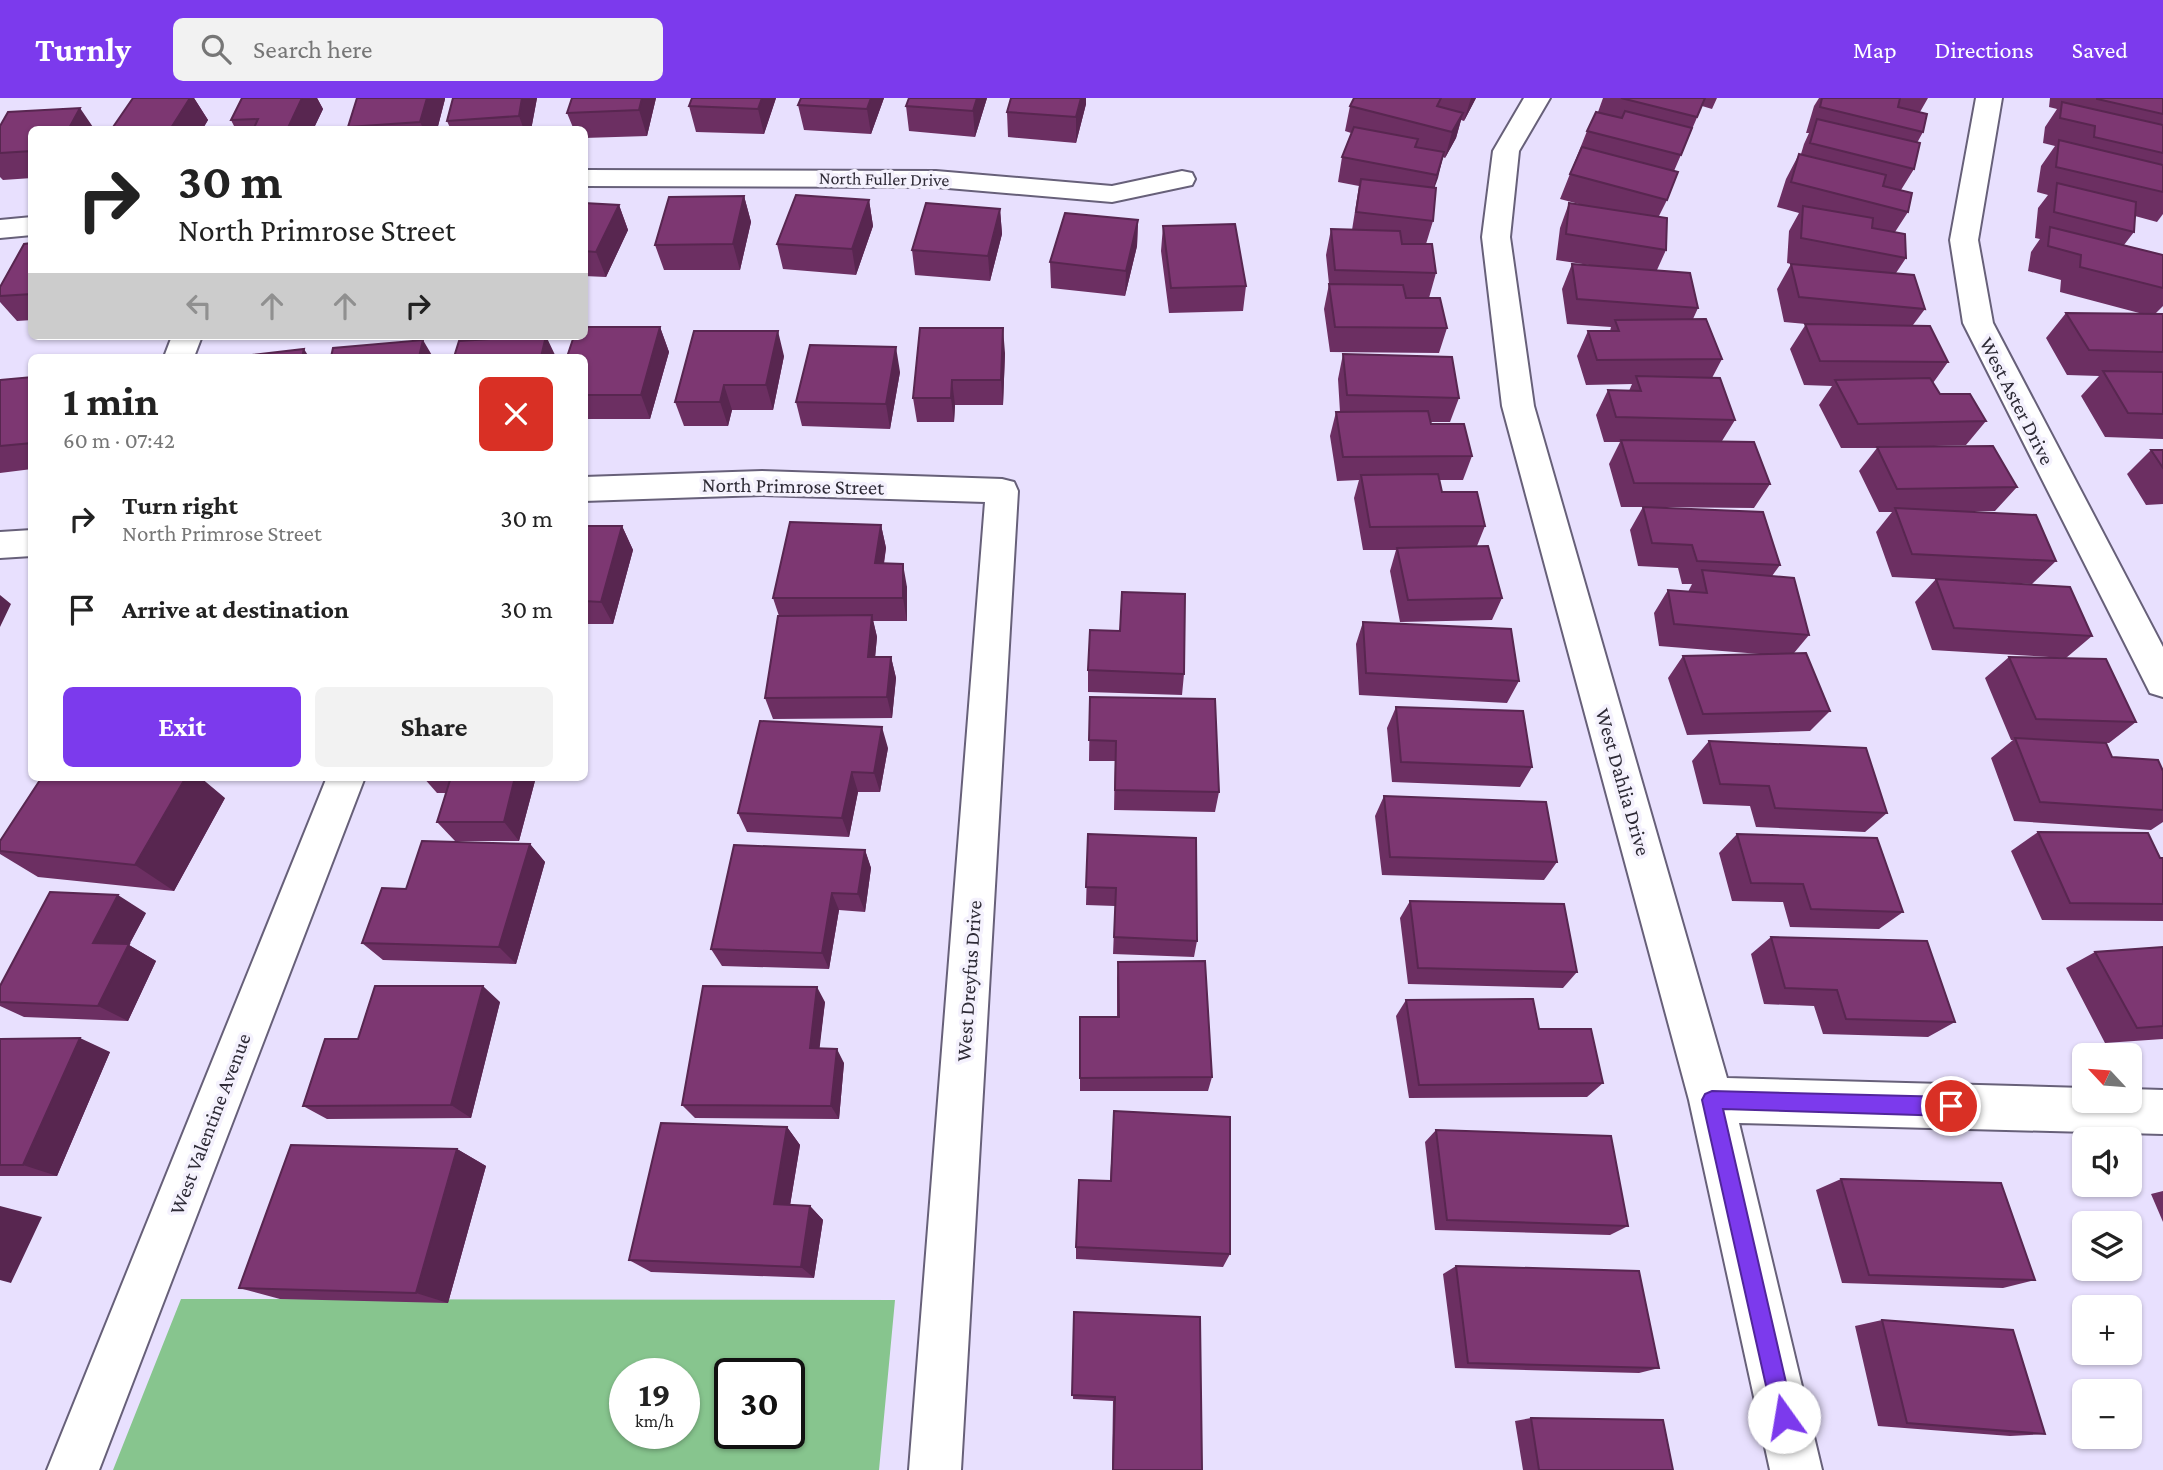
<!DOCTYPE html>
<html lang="en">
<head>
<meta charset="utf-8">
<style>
  body { margin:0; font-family:"Crimson Pro",serif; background:#f2f2f2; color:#222; height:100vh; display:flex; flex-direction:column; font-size:26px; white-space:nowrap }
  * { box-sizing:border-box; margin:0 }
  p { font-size:23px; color:#767676 }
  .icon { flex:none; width:38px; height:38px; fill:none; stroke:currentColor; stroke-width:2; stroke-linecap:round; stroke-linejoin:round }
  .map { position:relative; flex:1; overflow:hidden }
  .details { position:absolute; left:28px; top:256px; width:560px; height:427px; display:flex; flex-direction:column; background:#fff; border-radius:10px; box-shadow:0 2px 5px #0004 }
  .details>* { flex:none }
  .hud { position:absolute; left:28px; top:28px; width:560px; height:214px; border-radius:10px; box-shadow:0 2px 5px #0004; background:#fff; color:#222; overflow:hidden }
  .needle { width:46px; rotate:296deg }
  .buttons { position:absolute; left:2072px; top:945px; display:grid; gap:14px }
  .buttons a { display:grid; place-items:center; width:70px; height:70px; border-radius:10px; background:#fff; box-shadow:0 2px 5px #0004; font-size:35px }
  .speed { position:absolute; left:609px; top:1260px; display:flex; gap:14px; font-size:35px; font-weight:700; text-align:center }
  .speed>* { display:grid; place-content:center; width:91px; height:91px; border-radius:50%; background:#fff; box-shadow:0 2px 5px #0004; line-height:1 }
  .speed small { font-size:18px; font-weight:400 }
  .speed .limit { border:4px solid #111; border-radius:10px; background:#fff; color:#111 }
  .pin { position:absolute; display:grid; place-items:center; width:60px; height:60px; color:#fff; margin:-30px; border:4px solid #fff; border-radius:50%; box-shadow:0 2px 7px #0007 }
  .me { position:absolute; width:77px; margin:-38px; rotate:347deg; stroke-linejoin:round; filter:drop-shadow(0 0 5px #0008) }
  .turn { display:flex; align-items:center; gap:24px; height:147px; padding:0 35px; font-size:32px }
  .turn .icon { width:91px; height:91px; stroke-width:2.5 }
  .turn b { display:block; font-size:49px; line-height:60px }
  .lanes { display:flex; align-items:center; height:66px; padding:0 35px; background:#0003; justify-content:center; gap:35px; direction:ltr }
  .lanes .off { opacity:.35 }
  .round { display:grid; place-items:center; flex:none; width:74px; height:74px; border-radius:10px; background:#f2f2f2 }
  .headline { display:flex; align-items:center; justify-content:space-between; height:119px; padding:0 35px }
  h1 { font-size:42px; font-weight:700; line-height:52px }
  .primary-button { display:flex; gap:14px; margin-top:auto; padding:14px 35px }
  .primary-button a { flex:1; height:80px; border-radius:10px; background:#7c3aed; color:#fff; font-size:28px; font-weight:700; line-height:80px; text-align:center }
  .primary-button a+a { background:#f2f2f2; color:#222 }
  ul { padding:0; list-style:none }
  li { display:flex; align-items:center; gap:21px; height:91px; padding:0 35px }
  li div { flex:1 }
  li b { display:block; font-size:26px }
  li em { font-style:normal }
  header { display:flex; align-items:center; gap:42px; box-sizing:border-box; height:98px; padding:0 35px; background:#7c3aed; color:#fff }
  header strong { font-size:33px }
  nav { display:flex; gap:38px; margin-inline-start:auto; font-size:24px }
  .search { width:490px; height:63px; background:#f2f2f2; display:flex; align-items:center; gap:18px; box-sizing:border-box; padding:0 24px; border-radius:10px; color:#767676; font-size:26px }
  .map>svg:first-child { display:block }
  .green { fill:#87c58e; fill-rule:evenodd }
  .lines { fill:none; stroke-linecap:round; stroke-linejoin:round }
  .minor-casing { stroke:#676079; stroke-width:4 }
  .minor { fill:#fff; fill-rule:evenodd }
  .wall { fill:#6c2f62 }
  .shaded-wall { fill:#582650 }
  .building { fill:#7d3772; stroke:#582650; stroke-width:2 }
  .route { fill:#7c3aed; stroke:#51269a; stroke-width:2 }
  .labels { text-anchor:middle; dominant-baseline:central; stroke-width:7; stroke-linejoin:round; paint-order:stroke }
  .far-street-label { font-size:18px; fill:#2e2b36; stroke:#f4f1fd }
  .street-label { font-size:21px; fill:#2e2b36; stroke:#f4f1fd }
</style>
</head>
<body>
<header>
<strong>Turnly</strong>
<div class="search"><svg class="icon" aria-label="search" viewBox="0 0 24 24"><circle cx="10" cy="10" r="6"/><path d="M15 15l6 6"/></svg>Search here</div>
<nav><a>Map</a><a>Directions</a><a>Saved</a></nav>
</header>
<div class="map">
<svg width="2163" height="1372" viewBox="0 0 2163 1372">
  <rect width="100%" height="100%" fill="#e8e0fe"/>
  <path class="green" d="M181 1201 895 1202 879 1372H113ZM625 1276H684V1335H625ZM730 1276H789V1335H730Z"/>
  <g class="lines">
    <defs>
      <path id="minor" d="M1524 0H1550L1519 53 1510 139 1534 308 1727 980 2084 990V1003H2130V991L2163 992V1036L1739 1025 1822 1372H1770L1689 1002 1502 308 1482 139 1493 53Z
        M1976 0H2002L1978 142 1993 225 2163 549V599L2150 595 1963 225 1950 142Z
        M584 72 936 73 1112 88 1182 73 1192 75 1195 81 1192 87 1112 104 936 89 584 88Z
        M32 119V137L0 140V122Z
        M172 238H202L194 259H164Z
        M762 373 1002 381 1014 384 1018 393 961 1372H909L985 404 762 397 584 403V379Z
        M32 432V458L0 460V434Z
        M327 679H365L99 1372H47Z"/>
    </defs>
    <use href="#minor" class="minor-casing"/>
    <use href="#minor" class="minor"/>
  </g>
  <path class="wall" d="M133 0H194L208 22 202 32H111Z
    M242 0H317L323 11 313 32H236L231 22Z
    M357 0H445V1L437 32H349L348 29Z
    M537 0 531 32H451L447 23Z
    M572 0H656L647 38 584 40V32H574L567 15Z
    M692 0H776L764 36 696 34 689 8Z
    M801 0H884L871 36 804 32 798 7Z
    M987 0 975 39 909 33 906 8Z
    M1354 0H1476L1464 23 1461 22 1456 40 1445 60 1443 59 1434 90 1433 123 1426 146 1436 175 1429 200 1447 230 1439 255 1330 254 1324 211 1329 186 1326 157 1331 131 1352 132 1359 88 1338 84 1342 59 1351 35 1345 33 1350 8Z
    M1603 0H1717L1712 11 1702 8 1674 73 1667 102 1659 118 1666 152 1657 172 1698 210 1693 221 1722 261 1712 280 1735 322 1722 343 1770 386 1754 410 1655 409 1780 467 1772 478 1809 537 1794 555 1830 613 1810 633 1687 637 1668 580 1683 558 1760 556 1659 548 1654 515 1668 492 1688 494 1692 486H1682L1678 470 1638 468 1630 432 1643 409H1621L1609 366 1620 344H1604L1596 317 1608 292 1629 293 1632 286 1586 287 1577 258 1588 233H1610L1611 229 1567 226 1562 191 1572 166 1596 168 1556 162 1560 130 1569 105 1579 106 1560 101 1587 33 1598 14Z
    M1819 0H1928L1920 14 1923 34 1917 45 1914 71 1901 92 1908 114 1895 134 1906 160 1896 175 1925 211 1913 227 1948 264 1933 285 1940 296 1986 323 1966 347 1903 349 2017 389 1995 413H1956L2056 463 2032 486 1892 479 1876 434 1892 414H1879L1859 373 1877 350H1841L1819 307 1832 288 1804 287 1790 251 1806 226 1784 224 1777 191 1791 166 1787 165 1789 133 1799 115 1777 109 1786 81 1799 56H1801L1804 46 1809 35H1806L1814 8Z
    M2050 0H2163V116L2157 124 2135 118 2134 134 2124 147 2163 157V208L2155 216H2163V341L2105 339 2081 298 2099 278 2067 277 2046 240 2066 215 2143 216 2060 194 2061 182 2028 173 2031 154 2040 141 2035 140 2038 110 2048 97 2037 94 2041 68 2055 48 2043 45 2045 29 2057 11 2049 9Z
    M1086 6 1076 45 1008 39 1007 14Z
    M0 28 32 32V80L3 82 0 79Z
    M744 98 751 124 740 172H664L655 147Z
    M869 102 873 128 856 177 783 171 777 146Z
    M584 105 619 107 628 132 606 179 584 178Z
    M1000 111 1002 136 990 183 915 177 912 152Z
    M1138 122 1137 148 1125 198 1051 190 1050 164Z
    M1163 128 1246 188 1243 213 1169 215 1161 153Z
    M32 145V222L17 223 0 204V189Z
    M660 229 669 254 650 321H584V259Z
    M1005 255 1003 307H955L954 324H917L913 300Z
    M1343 256 1459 300 1450 324H1430L1431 326 1472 358 1463 382H1439L1442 394 1485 428 1477 448 1502 500 1492 522 1400 524 1390 473 1396 452H1363L1354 400 1359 382 1337 383 1330 338 1336 314H1340L1338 281Z
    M784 258 773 312H732L728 328H684L675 304Z
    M900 274 890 331 802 328 796 304Z
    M32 279V371L0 375V282Z
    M2163 351V406L2146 407 2127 376 2151 352Z
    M881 427 886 450 884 466 907 489V523H873L877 539 875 559H891L896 580 892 620 773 621 765 600 779 518 773 500Z
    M584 428H622L633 452 613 526H584Z
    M1936 481 2092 538 2066 560 1932 552 1915 504Z
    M1363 524 1519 583 1507 605 1359 597 1356 546Z
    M2009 559 2136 624 2109 645 2086 644 2112 659 2163 673V724L2151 732 2014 723 1991 660 2013 642H2011L1985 580Z
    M1088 572 1184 576 1182 597 1088 594Z
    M1090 599 1219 694 1215 714 1114 712 1115 663H1089Z
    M1396 609 1532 669 1520 689 1392 684 1387 630Z
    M1709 643 1887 715 1865 734 1756 729 1750 708 1703 706 1692 663Z
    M888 650 880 694H858L849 739 747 734 738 715Z
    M423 679H536L519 743H455L437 724 446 695H437Z
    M1384 698 1557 764 1544 782 1382 777 1375 718Z
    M225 700 174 793 38 779 0 756V743Z
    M2038 734 2163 760V823L2042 822 2011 753Z
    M1088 736 1197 843 1194 859 1113 856 1115 808 1086 807Z
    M1737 736 1903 814 1879 831 1790 829 1783 804 1732 803 1719 755Z
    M530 746 545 764 516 866 383 862 362 845 406 791Z
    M865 752 871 770 865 814 839 812 829 871 722 868 711 851Z
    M1410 803 1577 874 1563 890 1408 886 1400 820Z
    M146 815 129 847 156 863 128 923 24 919 0 908V888Z
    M1771 839 1955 924 1928 939 1823 936 1814 908 1764 906 1751 856Z
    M2163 849V941L2105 945 2066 870 2095 854Z
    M1118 864 1212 979 1208 993H1080V919H1117V880Z
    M1406 902 1539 931 1603 985 1587 999 1409 1000 1396 918Z
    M500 904 471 1020 327 1021 303 1008 358 941Z
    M825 904 819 950 844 965 839 1021 695 1020 682 1007Z
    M0 941 110 954 57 1078H0Z
    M1114 1013 1230 1156 1223 1169 1076 1161V1149L1110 1083Z
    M787 1029 800 1047 790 1107 810 1108 823 1122 814 1180 651 1174 629 1162Z
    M1436 1032 1628 1128 1610 1137 1435 1132 1425 1044Z
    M457 1051 486 1068 448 1205 280 1201 239 1190Z
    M1841 1081 2035 1182 2003 1190 1842 1185 1816 1092Z
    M2163 1093V1124L2151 1096Z
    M1456 1168 1659 1270 1639 1275 1455 1270 1443 1176Z
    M1074 1214 1202 1372H1112L1113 1303 1073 1301Z
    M1882 1222 2045 1336 2010 1338 1878 1328 1855 1228Z
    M1531 1320 1673 1372H1523L1515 1323Z"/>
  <path class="shaded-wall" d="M190 0H194L208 22 202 32H172L171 30Z
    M302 0H317L323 11 313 32H287Z
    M427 0H445V1L437 32H424L420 24Z
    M522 0H537L531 32H524L519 18Z
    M642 0H656L647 38 639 12Z
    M762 0H776L764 36 758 11Z
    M871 0H884L871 36 867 11Z
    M977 0H987L975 39 973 13Z
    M1081 0H1086V6L1076 45V19Z
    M1471 0H1476L1464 23Z
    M80 10 95 32H68Z
    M1463 15 1456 40 1445 60 1452 34Z
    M1444 54 1438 80 1430 102 1437 77Z
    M744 98 751 124 740 172 733 146Z
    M869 102 873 128 856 177 852 151Z
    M619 107 628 132 606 179 596 154Z
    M1000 111 1002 136 990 183 988 158Z
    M1138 122 1137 148 1125 198 1126 173Z
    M660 229 669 254 650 321 641 297Z
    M1003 230 1005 255 1003 307 1001 282Z
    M778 233 784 258 773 312 766 287Z
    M546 238 556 259H541Z
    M423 242 433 259H419Z
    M896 249 900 274 890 331 886 306Z
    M304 251 309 259H302Z
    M952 282 955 307 954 324 951 300Z
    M724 287 732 312 728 328 720 304Z
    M881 427 886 450 880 488 875 465Z
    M622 428 633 452 613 526 601 504Z
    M903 466 907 489V523L903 500Z
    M0 497 11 506 0 529Z
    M872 517 877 539 873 581 868 559Z
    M891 559 896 580 892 620 887 599Z
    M882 629 888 650 880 694 874 675Z
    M852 674 858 694 849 739 842 720Z
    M186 679H200L225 700 174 793 135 767Z
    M515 679H536L519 743 504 724Z
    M530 746 545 764 516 866 499 849Z
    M865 752 871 770 865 814 858 796Z
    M832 795 839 812 829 871 822 855Z
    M118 797 146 815 129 847 156 863 128 923 98 908 93 845Z
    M483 888 500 904 471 1020 451 1007Z
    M817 889 825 904 818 964 810 950Z
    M80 940 110 954 57 1078 23 1067Z
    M837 951 844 965 839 1021 831 1008Z
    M787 1029 800 1047 788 1120 774 1106Z
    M457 1051 486 1068 448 1205 416 1195Z
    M0 1108 42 1119 11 1185 0 1182Z
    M810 1108 823 1122 814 1180 801 1169Z"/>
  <path class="building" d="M133 0H190L171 30H150V32H111Z
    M242 0H302L287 32H253L258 21 231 22Z
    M357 0H427L420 24 348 29Z
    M453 0H522L519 18 447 23Z
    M572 0H642L639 12 567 15Z
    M692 0H762L758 11 689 8Z
    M801 0H871L867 11 798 7Z
    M909 0H977L973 13 906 8Z
    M1011 0H1081L1076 19 1007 14Z
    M1354 0H1441L1437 8 1463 15 1452 34 1350 8Z
    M1621 0H1705L1697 19Z
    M1822 0H1900L1898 9 1927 16 1923 34 1820 9Z
    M2097 0H2163V16L2097 1Z
    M2062 4 2163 27V55L2094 39 2095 28 2060 20Z
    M80 10 68 32H32V53L0 55V28L8 14Z
    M1625 13 1692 30 1681 57 1587 33 1596 14 1622 20Z
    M1817 21 1920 45 1914 71 1810 45Z
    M1354 29 1418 41 1415 49 1444 54 1437 77 1342 59Z
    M2059 42 2163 67V94L2056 69Z
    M1582 49 1678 74 1667 102 1570 76Z
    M1799 56 1886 77 1883 88 1912 95 1908 114 1791 84Z
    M1361 81 1436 90 1433 123 1356 114Z
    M2057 85 2136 104 2134 134 2054 114Z
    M796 97 869 102 852 151 777 146Z
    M744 98 733 146 655 147 669 99Z
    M584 105 619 107 596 154 584 153Z
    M926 105 1000 111 988 158 912 152Z
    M1569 105 1667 120 1666 152 1566 136Z
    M1803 108 1873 120 1872 130 1905 136 1906 160 1801 140Z
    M1065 115 1138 122 1126 173 1050 164Z
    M1235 126 1246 188 1171 190 1163 128Z
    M2050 129 2163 157V190L2080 169 2081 157 2048 148Z
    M1331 131 1400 133 1402 146H1432L1436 175 1335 172Z
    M32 145V196L0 198V189L24 146Z
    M1572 166 1690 175 1698 210 1577 201Z
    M1791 166 1914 177 1925 211 1799 199Z
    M1329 186 1403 187 1406 200H1440L1447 230 1335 229Z
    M2066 215 2163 216V254L2089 252Z
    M1706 221 1722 261 1597 262 1588 233H1619L1615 222Z
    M1805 226 1930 228 1948 264 1820 263Z
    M584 229H660L641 297H584V259H567L574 238H584Z
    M920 230H1003L1001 282H952L951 300H913Z
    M694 233H778L766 287H724L720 304H675Z
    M536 238H546L541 259H454L459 243Z
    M423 242 419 259H331L333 250Z
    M810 247 896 249 886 306 796 304Z
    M304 251 302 259H235Z
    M1343 256 1452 259 1459 300 1347 297Z
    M2103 273 2163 274V316L2128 315Z
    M1636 278 1720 280 1735 322 1616 319 1608 292 1641 293Z
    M32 279V345L0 348V282Z
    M1930 280 1940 296H1970L1986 323 1858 326 1835 282Z
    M1428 313 1431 326H1464L1472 358 1343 359 1336 314Z
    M1621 342 1754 344 1770 386 1634 385Z
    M1993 348 2017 389 1897 391 1877 349Z
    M2151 352H2163V370Z
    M1438 376 1442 394H1477L1485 428 1370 429 1361 377Z
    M1643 409 1763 414 1780 467 1697 463 1692 447 1652 445Z
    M1895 410 2036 417 2056 463 1912 456Z
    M790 424 881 427 875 465 903 466V500H773Z
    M584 428H622L601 504 584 503Z
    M1488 448 1502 500 1408 502 1397 450Z
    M1702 472 1794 480 1809 537 1674 526 1668 492 1707 495Z
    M1936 481 2070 489 2092 538 1954 530Z
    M1122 494 1185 496 1184 576 1088 572 1090 532 1120 533Z
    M872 517 868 559H891L887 599 765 600 778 518Z
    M1363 524 1511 531 1519 583 1366 575Z
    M1806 555 1830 613 1703 616 1683 558Z
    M2009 559 2106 561 2136 624 2036 621Z
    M1090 599 1215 601 1219 694 1115 692 1116 643 1089 642Z
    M1396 609 1523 613 1532 669 1401 664Z
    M760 623 882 629 874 675 852 674 842 720 738 715Z
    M2015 640 2106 645 2112 659 2158 662 2163 673V712L2040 704Z
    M1709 643 1866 650 1887 715 1775 710 1769 688 1720 686Z
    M42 679H186L135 767 0 753V743Z
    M451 679H515L504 724H437Z
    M1384 698 1546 704 1557 764 1390 759Z
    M2038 734 2148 735 2160 760H2163V806L2070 805Z
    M1088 736 1196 740 1197 843 1114 839 1116 790 1086 789Z
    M1737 736 1877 740 1903 814 1811 811 1803 786 1751 785Z
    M422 743 530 746 499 849 362 845 382 790 406 791Z
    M734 747 865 752 858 796 832 795 822 855 711 851Z
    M50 794 118 797 93 845 129 846 98 908 0 904V888Z
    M1410 803 1564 806 1577 874 1418 870Z
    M1771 839 1927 843 1955 924 1846 921 1837 892 1785 890Z
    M2163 849V928L2137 930 2095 854Z
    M1205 863 1212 979 1080 980V919H1119L1118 864Z
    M375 888H483L451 1007 303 1008 325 941H358Z
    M703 888 817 889 810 950 837 951 831 1008 682 1007Z
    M1533 901 1539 931H1591L1603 985 1419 987 1406 902Z
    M80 940 23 1067H0V941Z
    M1114 1013 1230 1019V1156L1076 1149 1079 1082 1111 1083Z
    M661 1025 787 1029 774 1106 810 1108 801 1169 629 1162Z
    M1436 1032 1611 1038 1628 1128 1447 1122Z
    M291 1047 457 1051 416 1195 239 1190Z
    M1841 1081 2001 1085 2035 1182 1869 1177Z
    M1456 1168 1639 1173 1659 1270 1468 1265Z
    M1074 1214 1200 1219 1202 1372H1113L1115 1299 1072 1297Z
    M1882 1222 2013 1232 2045 1336 1907 1325Z
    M1531 1320 1663 1322 1673 1372H1539Z"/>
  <path class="route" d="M1712 993 1951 999 1957 1002 1960 1008 1957 1015 1951 1018 1723 1011 1794 1319 1791 1327 1784 1330 1776 1327 1773 1319 1702 1002 1705 996Z"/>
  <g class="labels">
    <g class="far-street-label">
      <text transform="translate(884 81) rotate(1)">North Fuller Drive</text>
    </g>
    <g class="street-label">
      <text transform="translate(2017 303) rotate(63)">West Aster Drive</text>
      <text transform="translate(793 388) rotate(1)">North Primrose Street</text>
      <text transform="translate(1623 684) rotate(74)">West Dahlia Drive</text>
      <text transform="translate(969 883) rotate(-86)">West Dreyfus Drive</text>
      <text transform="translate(210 1026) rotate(-69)">West Valentine Avenue</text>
    </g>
  </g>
</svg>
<div class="buttons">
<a><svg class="needle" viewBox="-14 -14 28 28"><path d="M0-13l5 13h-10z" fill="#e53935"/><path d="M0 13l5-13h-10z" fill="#767676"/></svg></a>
<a><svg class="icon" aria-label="sound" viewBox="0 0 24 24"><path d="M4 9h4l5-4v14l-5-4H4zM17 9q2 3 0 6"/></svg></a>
<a><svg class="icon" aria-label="layers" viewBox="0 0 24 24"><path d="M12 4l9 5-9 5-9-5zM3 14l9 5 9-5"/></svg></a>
<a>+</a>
<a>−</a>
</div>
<div class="speed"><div>19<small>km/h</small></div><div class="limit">30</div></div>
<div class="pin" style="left:1951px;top:1008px;background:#d93025"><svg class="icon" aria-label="arrive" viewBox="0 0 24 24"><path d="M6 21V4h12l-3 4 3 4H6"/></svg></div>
<svg class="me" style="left:1784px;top:1319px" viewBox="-20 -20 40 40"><circle r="19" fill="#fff"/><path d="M0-13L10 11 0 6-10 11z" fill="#7c3aed"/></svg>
<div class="hud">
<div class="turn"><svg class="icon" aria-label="right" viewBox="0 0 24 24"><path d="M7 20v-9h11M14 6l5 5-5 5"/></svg><div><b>30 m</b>North Primrose Street</div></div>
<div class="lanes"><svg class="icon off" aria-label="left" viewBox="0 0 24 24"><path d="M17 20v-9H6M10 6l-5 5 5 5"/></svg><svg class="icon off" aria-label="ahead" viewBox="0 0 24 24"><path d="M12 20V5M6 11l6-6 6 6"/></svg><svg class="icon off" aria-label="ahead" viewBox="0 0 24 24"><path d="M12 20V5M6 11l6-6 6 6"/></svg><svg class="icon" aria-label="right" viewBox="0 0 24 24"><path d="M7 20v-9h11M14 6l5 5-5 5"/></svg></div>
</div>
<section class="details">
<div class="headline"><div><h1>1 min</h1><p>60 m · 07:42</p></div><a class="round" style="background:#d93025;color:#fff"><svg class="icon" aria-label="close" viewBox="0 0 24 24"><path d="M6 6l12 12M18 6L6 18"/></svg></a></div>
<ul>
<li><svg class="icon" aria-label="right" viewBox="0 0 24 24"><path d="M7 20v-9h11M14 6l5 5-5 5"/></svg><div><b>Turn right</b><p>North Primrose Street</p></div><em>30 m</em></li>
<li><svg class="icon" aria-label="arrive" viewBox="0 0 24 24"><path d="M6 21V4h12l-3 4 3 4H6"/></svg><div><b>Arrive at destination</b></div><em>30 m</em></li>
</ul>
<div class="primary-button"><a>Exit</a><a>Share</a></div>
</section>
</div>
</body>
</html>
